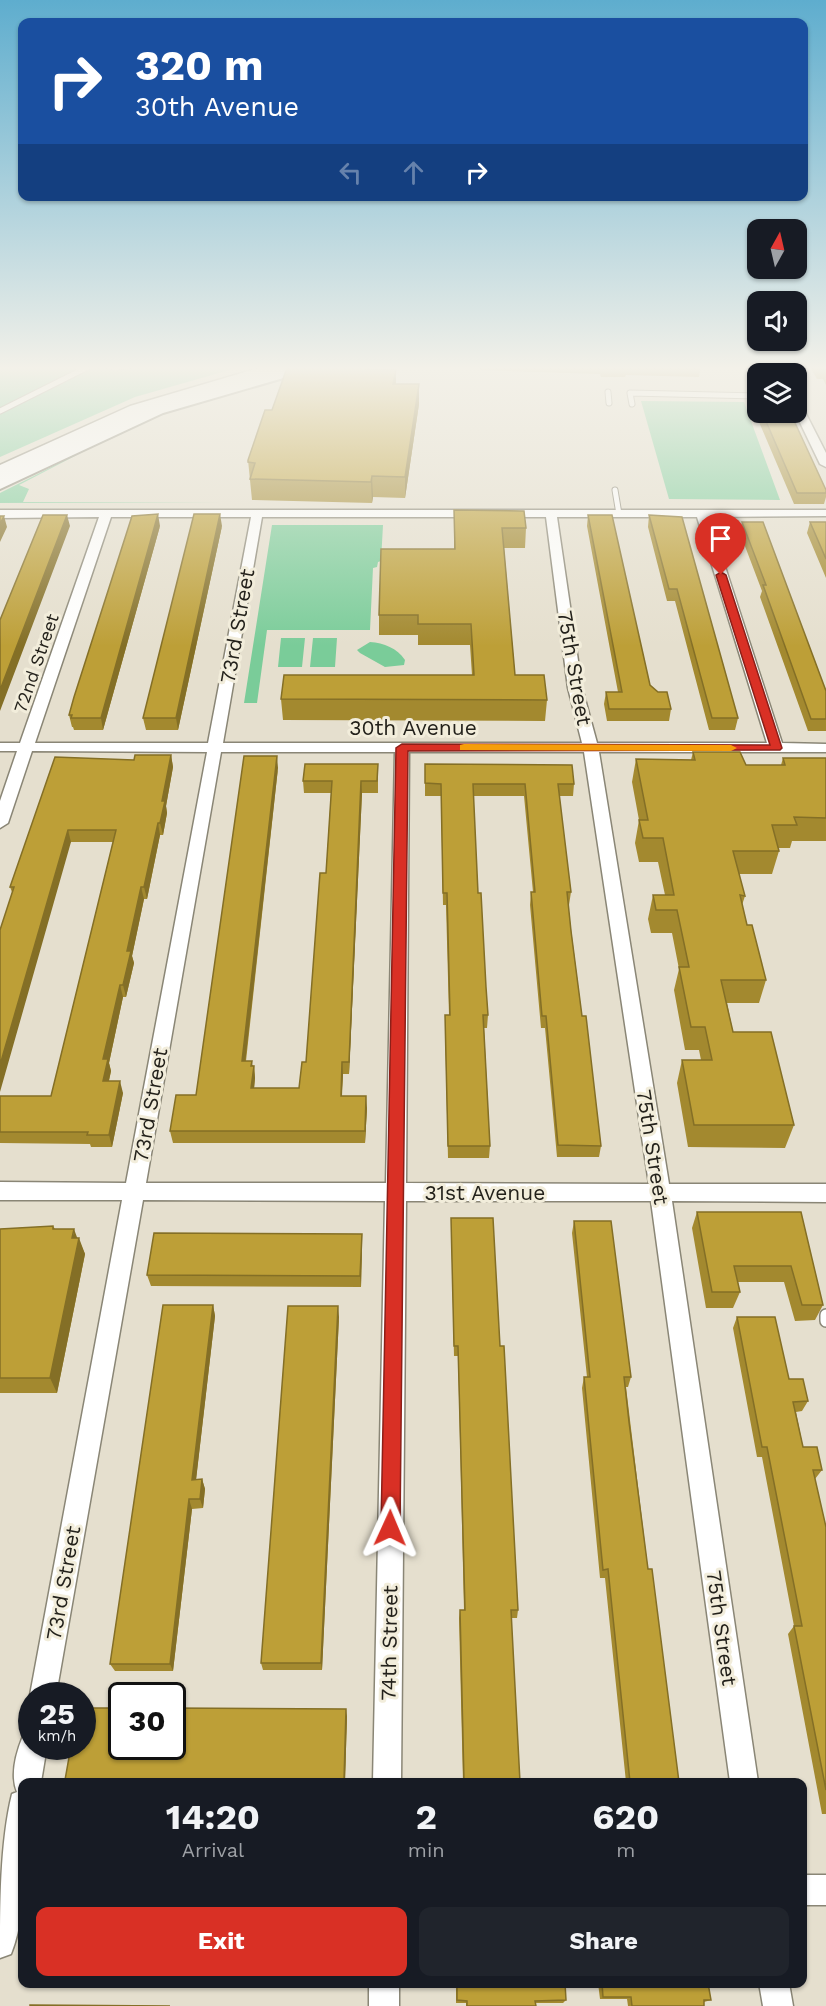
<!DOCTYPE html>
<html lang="en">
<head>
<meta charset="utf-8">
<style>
  body { margin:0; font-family:"Work Sans",sans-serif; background:#20242c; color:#f1f3f6; height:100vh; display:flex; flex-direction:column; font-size:22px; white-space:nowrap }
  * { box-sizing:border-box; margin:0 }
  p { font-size:20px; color:#9ea1a6 }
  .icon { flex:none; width:33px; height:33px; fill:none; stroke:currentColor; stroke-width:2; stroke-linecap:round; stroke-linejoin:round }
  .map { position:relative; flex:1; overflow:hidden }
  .sheet { position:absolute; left:18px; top:1778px; width:789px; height:210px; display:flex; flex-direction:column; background:#171b24; border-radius:12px; box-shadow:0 2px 4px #0004 }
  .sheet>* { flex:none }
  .banner { position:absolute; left:18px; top:18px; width:790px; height:183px; border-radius:12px; box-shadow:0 2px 4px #0004; background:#1a4fa0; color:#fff; overflow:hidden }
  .needle { width:39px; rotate:8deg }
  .tools { position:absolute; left:747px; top:219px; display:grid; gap:12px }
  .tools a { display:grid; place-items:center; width:60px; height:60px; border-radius:12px; background:#171b24; box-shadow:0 2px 4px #0004; font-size:30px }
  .speed { position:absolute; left:18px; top:1682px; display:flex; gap:12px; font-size:30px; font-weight:700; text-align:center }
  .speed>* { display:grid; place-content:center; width:78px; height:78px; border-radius:50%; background:#171b24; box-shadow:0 2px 4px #0004; line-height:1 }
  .speed small { font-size:15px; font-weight:400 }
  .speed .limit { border:3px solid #111; border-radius:9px; background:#fff; color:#111 }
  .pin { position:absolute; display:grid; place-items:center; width:51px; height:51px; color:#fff; margin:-62px -26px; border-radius:50% 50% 50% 0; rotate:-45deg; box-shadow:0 0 6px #0007 }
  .pin .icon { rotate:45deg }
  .me { position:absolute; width:66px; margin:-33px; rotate:1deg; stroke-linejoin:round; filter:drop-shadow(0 0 4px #0008) }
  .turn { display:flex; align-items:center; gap:21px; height:126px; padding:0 18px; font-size:27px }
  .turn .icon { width:78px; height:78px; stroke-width:2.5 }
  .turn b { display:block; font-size:42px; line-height:51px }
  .lanes { display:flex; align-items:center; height:57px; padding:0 18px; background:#0003; justify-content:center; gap:30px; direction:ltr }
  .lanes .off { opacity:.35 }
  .eta { display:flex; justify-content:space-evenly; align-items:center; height:102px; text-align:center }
  .eta b { font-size:36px; font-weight:700; line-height:42px }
  .button { display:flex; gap:12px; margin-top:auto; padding:12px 18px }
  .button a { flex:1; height:69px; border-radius:12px; background:#d93025; color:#fff; font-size:24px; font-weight:700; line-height:69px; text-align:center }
  .button a+a { background:#20242c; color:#f1f3f6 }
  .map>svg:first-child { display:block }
  .green { fill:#7acc99 }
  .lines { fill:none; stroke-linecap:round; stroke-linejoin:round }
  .lane-far1-casing { stroke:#8a8676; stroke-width:7 }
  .lane-casing { stroke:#8a8676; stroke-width:14 }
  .street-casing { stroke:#8a8676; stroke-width:3 }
  .primary-casing { stroke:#8a8676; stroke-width:4 }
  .highway-casing { stroke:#8a8676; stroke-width:3 }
  .lane-far1 { stroke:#fff; stroke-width:5 }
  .lane { stroke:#fff; stroke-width:11 }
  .street { fill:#fff; fill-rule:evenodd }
  .primary { fill:#fff; fill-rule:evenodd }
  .highway { fill:#fff; fill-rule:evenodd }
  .wall { fill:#a3892f }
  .shaded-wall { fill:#846f26 }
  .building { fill:#bd9f37; stroke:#846f26; stroke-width:1.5 }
  .route { fill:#d93025; stroke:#8d1f18; stroke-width:1.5 }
  .slow { fill:#f59e0b }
  .labels { text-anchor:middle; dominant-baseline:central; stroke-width:6; stroke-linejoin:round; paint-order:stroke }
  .far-street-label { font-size:18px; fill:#23211b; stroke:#f2eddb }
  .street-label { font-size:21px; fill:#23211b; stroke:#f2eddb }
</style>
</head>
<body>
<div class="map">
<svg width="826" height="2006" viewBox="0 0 826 2006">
  <rect width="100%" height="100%" fill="#e5dfce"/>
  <path class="green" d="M0 365H247L135 397 0 457Z
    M641 401 744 402 780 500 669 499Z
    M121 432 19 485 29 489 23 502H221L0 503V493Z
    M272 525H383L381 561 378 562 377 567 373 568 370 630H267L257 703H244Z
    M281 638H305L302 667H278Z
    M313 638H337L335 667H310Z
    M370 642C384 643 397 648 405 660L404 665 385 667 360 653 357 650Z"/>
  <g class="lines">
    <defs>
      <path id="lane-far1" d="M107 365 115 367 134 365
        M608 392 609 403
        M632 404 630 393 758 396
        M0 411 92 365
        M615 490 619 514"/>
      <path id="lane" d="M826 1315V1321"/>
      <path id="street" d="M779 365H789L793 374H783Z
        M796 389 800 390 804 398 802 406 826 453V467L820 464 795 412Z
        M0 510H826V516L709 517 782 743 826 744V752H599L669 1184H826V1202L672 1201 758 1782H730L651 1201H406L401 1782H373L385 1201 143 1200 56 1695H32V1700L30 1695 122 1200H0V1182L126 1183 207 752 32 751 8 823 0 828V801L17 751H0V743H20L99 517 0 518ZM111 517H251L208 743H35ZM262 517H546L568 688 582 743H223ZM557 517H697L767 743H597L582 688ZM221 752H395L386 1183H146ZM409 752H584L649 1184 406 1183Z
        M32 1733V1746H47L41 1782H22C22 1834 31 1905 11 1954L0 1958C0 1906 0 1843 12 1794L17 1792C10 1775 16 1753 23 1736Z
        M802 1875H826V1905H802Z
        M369 1983H399V2006H369Z
        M759 1983H789L793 2006H763Z"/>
      <path id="primary" d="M296 365H321L318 368 163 413 0 489V477L104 426 151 407Z"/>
      <path id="highway" d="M269 365H297L294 369 144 414 0 479V465L130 406Z"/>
    </defs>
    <use href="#lane-far1" class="lane-far1-casing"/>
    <use href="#lane" class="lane-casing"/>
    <use href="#street" class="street-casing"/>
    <use href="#primary" class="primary-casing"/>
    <use href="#highway" class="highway-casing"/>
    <use href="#lane-far1" class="lane-far1"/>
    <use href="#lane" class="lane"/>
    <use href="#street" class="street"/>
    <use href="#primary" class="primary"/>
    <use href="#highway" class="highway"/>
  </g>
  <path class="wall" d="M288 365H368V369L396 384 419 404 405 498 373 497 372 503 252 500 248 460 272 410Z
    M480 365H701L699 377 626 375 625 377H601L600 374 480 370Z
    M809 365H826V385L823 379H817Z
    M756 398H758V412H790L826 490V497L824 504H794L753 408Z
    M454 510 526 528 525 548H504L515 675 547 700 545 721 283 720 281 699 472 675 470 645H418V635H379V615L454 549Z
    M588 515 650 685 658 692 671 709 669 721H607L604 704 606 692H618L587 526Z
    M649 515 738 718 735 730H709L675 601H667L648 527Z
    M742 522 826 691V731H808L760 597 762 591 740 533Z
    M810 522H826V578L807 533Z
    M160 526 103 730H74L73 727H72L69 715Z
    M222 526 178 730H146L143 718Z
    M693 752 746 765H781L783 758H826V841H792L790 848H778L779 851 772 874H739L745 896 742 905 747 925 766 980 759 1003H727L733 1032 794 1125 785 1148 688 1147 677 1083 682 1060H701L699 1050H685L674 990 679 969 672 933H651L648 919 653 895H665L658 862H639L635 843 639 820 632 782 636 759 691 760Z
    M171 755 173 767 166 806 167 813 163 835H160L147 899H144L132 956 134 963 126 997H123L109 1063 111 1071 109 1081 123 1093 112 1147H91L90 1144 0 1143V1096H51L113 842H71L12 892 10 887 134 760Z
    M425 764 574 784 573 796H559L571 892 569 905H568L582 1016 601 1146 599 1157H557L545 1028H541L530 905 531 892H533L524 796H473L478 893 488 1015 487 1028H484L490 1146 489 1158H448L445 1028V1015H449L446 905H443L441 796H425Z
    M278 768 246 1061 254 1066 255 1078 254 1088H299L306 1062 326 873 331 793H304L303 781 378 776V793H362L349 1074H343L342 1096 367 1108 365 1143H173L170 1131 196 1095Z
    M697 1212H801L823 1305 815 1320 795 1321 784 1282H738L740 1292 733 1308H706L692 1228Z
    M451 1218 500 1346 518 1610 517 1618H511L520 1782H463L459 1618 460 1610H464L458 1356H454Z
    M574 1221 631 1377 628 1387H626L648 1569 679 1782H626L605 1578H600L582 1388 584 1377H587L572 1233Z
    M53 1226 55 1229 78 1238 85 1254 57 1393H0V1229Z
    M362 1234V1245L361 1287 151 1286 147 1275Z
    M213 1305 215 1316 196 1479H202L205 1489 203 1508 192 1509 173 1671H115L110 1664Z
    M339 1317 322 1670H263L261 1663Z
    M737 1317 808 1401 802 1411 796 1412 803 1447 822 1470 815 1479 826 1527V1814H822L788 1634 794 1626 762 1457H757L733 1328Z
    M347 1716 345 1782H67L65 1780Z
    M456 1983H565L566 2000 563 2003H536V2006H466V2003H456Z
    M598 1983H708L711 2000 704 2002V2006H628L627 1999H600Z"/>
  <path class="shaded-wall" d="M396 370V390L393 384Z
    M419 384V404L405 498V477Z
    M372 476 373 497 372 503 371 482Z
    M158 514 160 526 103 730 101 718Z
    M220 514 222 526 178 730 176 718Z
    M67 515 70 526 0 711V690Z
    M4 516 7 527 0 542V524Z
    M171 755 173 767 166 806 167 813 163 835 160 823 162 801Z
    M277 756 278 768 244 1073 242 1061Z
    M361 781 362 793 349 1074V1062Z
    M158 823 160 835 147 899 144 887Z
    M68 830 71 842 0 1092V1065Z
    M141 887 144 899 132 956 134 963 126 997 123 985 127 951Z
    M120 985 123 997 109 1063 111 1071 106 1093 103 1081V1059Z
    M252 1061 253 1072 254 1066 255 1078 253 1100 251 1088Z
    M342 1062 343 1074 341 1107V1096Z
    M120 1081 123 1093 112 1147 109 1135Z
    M366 1096 367 1108 365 1143V1131Z
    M74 1229 78 1240 79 1238 85 1254 57 1393 50 1378Z
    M362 1234V1245L361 1287 360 1276Z
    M213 1305 215 1316 195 1489 192 1480Z
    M338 1306 339 1317 322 1670 321 1663Z
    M202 1479 205 1489 203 1508 200 1499Z
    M189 1499 192 1509 173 1671 170 1664Z
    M346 1709 347 1716 345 1782H344Z"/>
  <path class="building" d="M288 365H367L366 369 396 370 393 384H419L405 477 372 476 371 482 250 479 255 463 248 462V460L265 410H272Z
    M817 365H826V371L825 370H819Z
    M762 412H790L826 490V493H797Z
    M454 510 524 511 526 528H502L515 675H544L547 700 281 699 284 675H474L471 624H418V615H379L381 549H455Z
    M158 514 101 718H71L72 715H69L74 697 132 516Z
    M194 514H220L176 718H143Z
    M43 515H67L0 690V620Z
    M588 515H612L650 685 658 692H667L671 709H609L606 692H622Z
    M649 515 682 517 738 718H712L677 589H669Z
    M0 516H4L0 524Z
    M742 522H763L826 691V719H811L763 585H766Z
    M810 522H826V559Z
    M693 752H740L746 765H785L783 758H826V818L794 817 797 825H772L779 851H733L745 896 740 895 747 925H752L766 980H721L733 1032H771L794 1125H694L682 1060H712L705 1027H691L679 967H689L677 910H656L653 895H674L663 838H643L639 820H648L636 759 695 760Z
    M135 755H171L162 801H165L160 823H158L144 887H141L127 951H131L123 985H120L103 1059H108L103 1081H120L109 1135H87L88 1132H0V1096H51L116 830H68L0 1065V930L14 887H10L55 757 134 760Z
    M244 756H277L242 1061H252L251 1066H254L251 1088H299L302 1062H306L320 873H326L332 781H303L305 764H378L377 781H361L349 1062H342L341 1096H366L365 1131H170L176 1095H196Z
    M425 764 572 765 574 784H558L571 892H567L571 931 582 1016H586L601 1146 558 1145 546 1016H542L531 892H535L525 784H473L478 893H481L486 987 488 1015H483L490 1146H448L445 1015H450L447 893H443L441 784 425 783Z
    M697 1212H801L823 1305H802L791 1266H734L740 1292H712Z
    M451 1218H493L500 1346H504L518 1610H511L520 1782H464L460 1610H465L458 1346H454Z
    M574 1221H611L631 1377H624L629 1422 648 1569H652L679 1782H630L608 1569 603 1570 584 1377H590Z
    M53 1226V1229H74L72 1238H79L50 1378H0V1229Z
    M154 1233 362 1234 360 1276 147 1275Z
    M163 1305H213L192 1480 202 1479 200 1499H189L170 1664H110Z
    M288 1306H338L321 1663H261Z
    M737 1317H775L789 1379H803L808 1401 793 1402 803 1447H817L822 1470H813L826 1527V1790L794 1626H802L767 1447H762Z
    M82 1708H122V1746H172V1708L346 1709 344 1781 65 1780 71 1746H82Z
    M457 1983H565L566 2000 535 2001 536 2006H467V2001L457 2000Z
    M602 1983H708L711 2000H704V2006H632L631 1997H603Z
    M30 2005 170 2006H30Z"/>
  <linearGradient id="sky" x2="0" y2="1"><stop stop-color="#5eadce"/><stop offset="0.57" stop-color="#f3f1e9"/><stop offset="1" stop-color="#f3f1e9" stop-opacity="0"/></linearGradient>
  <rect width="826" height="646" fill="url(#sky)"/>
  <path class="route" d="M721 572 726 575 782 748 780 750 408 751 400 1528 397 1534 390 1537 384 1534 381 1528 396 748 402 744 770 745 716 575Z"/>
  <path class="slow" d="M464 744 731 745 737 748 731 751 460 750V745Z"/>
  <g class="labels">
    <g class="far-street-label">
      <text transform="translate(36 663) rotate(-71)">72nd Street</text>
    </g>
    <g class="street-label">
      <text transform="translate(237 626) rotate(-80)">73rd Street</text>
      <text transform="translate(575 668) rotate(80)">75th Street</text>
      <text x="413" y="727">30th Avenue</text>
      <text transform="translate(150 1105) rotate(-80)">73rd Street</text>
      <text transform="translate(653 1147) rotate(81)">75th Street</text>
      <text x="485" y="1192">31st Avenue</text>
      <text transform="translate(63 1583) rotate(-80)">73rd Street</text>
      <text transform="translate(722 1628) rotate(82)">75th Street</text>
      <text transform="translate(389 1643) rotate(-89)">74th Street</text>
    </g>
  </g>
</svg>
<div class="tools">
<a><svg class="needle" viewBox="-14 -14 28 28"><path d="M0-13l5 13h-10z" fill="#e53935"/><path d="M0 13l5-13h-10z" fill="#9ea1a6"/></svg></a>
<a><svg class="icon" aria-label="sound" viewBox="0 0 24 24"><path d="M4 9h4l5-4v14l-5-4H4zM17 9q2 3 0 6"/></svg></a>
<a><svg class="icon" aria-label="layers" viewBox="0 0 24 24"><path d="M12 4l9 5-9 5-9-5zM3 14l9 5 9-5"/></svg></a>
</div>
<div class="speed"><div>25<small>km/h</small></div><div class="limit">30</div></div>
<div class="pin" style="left:721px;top:575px;background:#d93025"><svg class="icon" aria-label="arrive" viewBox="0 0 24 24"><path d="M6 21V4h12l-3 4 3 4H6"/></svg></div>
<svg class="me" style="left:390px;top:1528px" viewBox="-20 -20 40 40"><path d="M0-17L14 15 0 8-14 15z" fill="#d93025" stroke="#fff" stroke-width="4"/></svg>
<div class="banner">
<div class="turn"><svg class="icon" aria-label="right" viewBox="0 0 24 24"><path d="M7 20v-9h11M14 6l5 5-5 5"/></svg><div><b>320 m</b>30th Avenue</div></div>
<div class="lanes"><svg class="icon off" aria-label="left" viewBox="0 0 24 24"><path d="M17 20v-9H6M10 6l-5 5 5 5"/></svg><svg class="icon off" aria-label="ahead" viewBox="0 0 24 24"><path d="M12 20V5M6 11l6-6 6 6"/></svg><svg class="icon" aria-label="right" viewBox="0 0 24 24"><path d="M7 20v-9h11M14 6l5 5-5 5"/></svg></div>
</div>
<section class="sheet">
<div class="eta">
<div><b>14:20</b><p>Arrival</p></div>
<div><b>2</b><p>min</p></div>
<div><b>620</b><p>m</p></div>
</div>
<div class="button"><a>Exit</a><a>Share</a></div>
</section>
</div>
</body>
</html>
